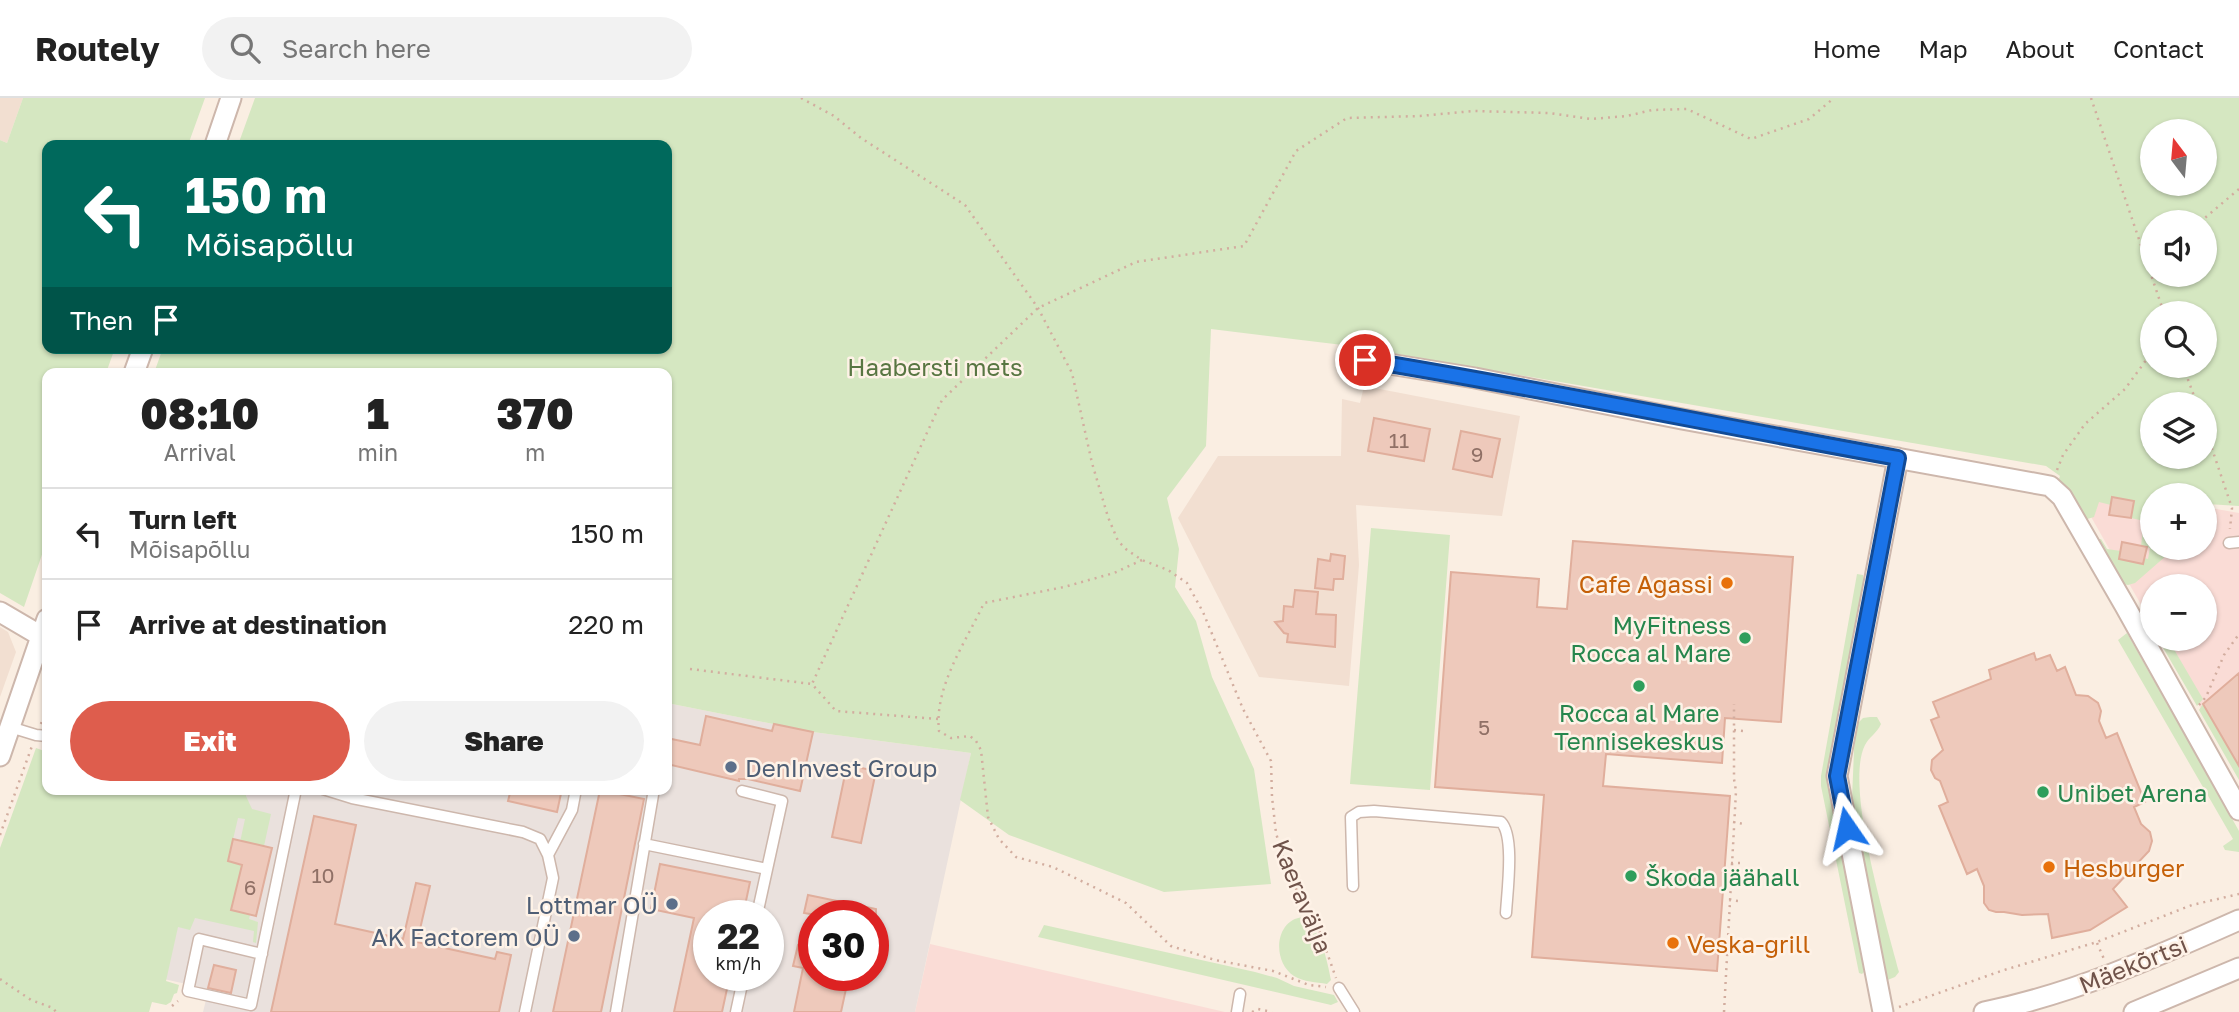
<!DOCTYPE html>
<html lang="en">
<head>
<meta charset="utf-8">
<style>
  body { margin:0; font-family:"Golos Text",sans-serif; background:#f2f2f2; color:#222; height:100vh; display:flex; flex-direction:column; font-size:26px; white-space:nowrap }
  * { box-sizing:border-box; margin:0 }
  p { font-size:23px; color:#767676 }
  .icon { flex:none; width:38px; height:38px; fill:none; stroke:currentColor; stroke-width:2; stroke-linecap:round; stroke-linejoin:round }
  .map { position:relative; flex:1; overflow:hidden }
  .details { position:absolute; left:42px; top:270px; width:630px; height:427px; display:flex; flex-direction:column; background:#fff; border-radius:14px; box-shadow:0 2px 5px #0004 }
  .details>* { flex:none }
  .guide { position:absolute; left:42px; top:42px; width:630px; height:214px; border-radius:14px; box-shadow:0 2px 5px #0004; background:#00695c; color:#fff; overflow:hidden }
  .needle { width:46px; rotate:344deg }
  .fabs { position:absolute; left:2140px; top:21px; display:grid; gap:14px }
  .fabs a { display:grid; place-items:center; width:77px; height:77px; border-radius:50%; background:#fff; box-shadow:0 2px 5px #0004; font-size:35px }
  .speed { position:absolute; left:693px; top:802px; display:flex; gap:14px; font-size:35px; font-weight:700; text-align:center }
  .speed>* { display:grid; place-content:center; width:91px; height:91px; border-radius:50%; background:#fff; box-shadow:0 2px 5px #0004; line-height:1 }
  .speed small { font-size:18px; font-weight:400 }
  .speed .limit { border:10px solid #d22; background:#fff; color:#111 }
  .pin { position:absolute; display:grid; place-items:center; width:60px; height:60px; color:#fff; margin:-30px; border:4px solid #fff; border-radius:50%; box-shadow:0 2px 7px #0007 }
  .me { position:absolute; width:77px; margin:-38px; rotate:349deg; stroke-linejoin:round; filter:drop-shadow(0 0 5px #0008) }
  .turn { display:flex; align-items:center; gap:24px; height:147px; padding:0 28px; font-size:32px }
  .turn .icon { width:91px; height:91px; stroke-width:2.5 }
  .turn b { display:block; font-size:49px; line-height:60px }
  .then { display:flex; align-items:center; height:66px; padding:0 28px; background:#0003; gap:14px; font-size:26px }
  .eta { display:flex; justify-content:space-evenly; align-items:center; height:119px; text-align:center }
  .eta b { font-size:42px; font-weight:800; line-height:49px }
  .button { display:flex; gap:14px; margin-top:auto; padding:14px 28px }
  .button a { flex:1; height:80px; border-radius:42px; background:#de5d4d; color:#fff; font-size:28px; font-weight:800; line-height:80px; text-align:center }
  .button a+a { background:#f2f2f2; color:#222 }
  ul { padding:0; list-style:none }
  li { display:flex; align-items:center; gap:21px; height:91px; padding:0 28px; border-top:2px solid #e0e0e0 }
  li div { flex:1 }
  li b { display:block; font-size:26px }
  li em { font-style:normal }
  header { display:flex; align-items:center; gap:42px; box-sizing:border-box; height:98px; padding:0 35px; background:#fff; border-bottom:2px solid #e0e0e0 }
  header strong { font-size:33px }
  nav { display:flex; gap:38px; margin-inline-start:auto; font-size:24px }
  .search { width:490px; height:63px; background:#f2f2f2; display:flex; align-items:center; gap:18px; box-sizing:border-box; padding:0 24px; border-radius:38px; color:#767676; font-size:26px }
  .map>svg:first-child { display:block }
  .residential { fill:#f2dfd1 }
  .commercial { fill:#fadcd6 }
  .industrial { fill:#eae1dd; fill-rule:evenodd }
  .green { fill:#d5e7c1; fill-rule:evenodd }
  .building { fill:#eec9bb; stroke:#e0ae9c; stroke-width:2 }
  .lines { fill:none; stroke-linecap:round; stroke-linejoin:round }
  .service-casing { stroke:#cdb7ac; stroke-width:13 }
  .minor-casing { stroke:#cdb7ac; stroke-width:23 }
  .path { stroke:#d2ad9f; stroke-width:2.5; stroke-dasharray:2 5; stroke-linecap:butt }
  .service { stroke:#fff; stroke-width:10 }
  .minor { stroke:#fff; stroke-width:19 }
  .route-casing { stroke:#114b97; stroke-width:18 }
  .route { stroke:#1a73e8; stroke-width:12 }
  .food-dot { fill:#e8710a; stroke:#fef2e7; stroke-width:2.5 }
  .leisure-dot { fill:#2e9e5b; stroke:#fef2e7; stroke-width:2.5 }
  .service-dot { fill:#5c6f8a; stroke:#fef2e7; stroke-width:2.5 }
  .labels { text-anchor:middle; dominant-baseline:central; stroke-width:5; stroke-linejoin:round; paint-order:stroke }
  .number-label { font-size:21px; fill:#907066 }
  .park-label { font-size:24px; fill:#587642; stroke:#fef2e7 }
  .food-label { font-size:24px; fill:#c56008; stroke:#fef2e7; text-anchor:start }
  .leisure-label { font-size:24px; fill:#27864d; stroke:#fef2e7; text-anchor:start }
  .service-label { font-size:24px; fill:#4e5e75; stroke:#fef2e7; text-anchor:end }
  .street-label { font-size:24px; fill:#70534a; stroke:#fef2e7 }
</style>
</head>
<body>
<header>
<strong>Routely</strong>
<div class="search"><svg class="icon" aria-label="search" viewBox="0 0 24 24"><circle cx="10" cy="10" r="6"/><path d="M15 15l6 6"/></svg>Search here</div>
<nav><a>Home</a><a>Map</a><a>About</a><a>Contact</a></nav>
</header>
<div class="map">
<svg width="2239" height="914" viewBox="0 0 2239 914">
  <rect width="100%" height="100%" fill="#faeee2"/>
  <path class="residential" d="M0 0H23L7 45 0 42Z
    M1364 288 1520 318 1502 418 1356 407 1359 467 1349 588 1259 579 1178 420 1218 358H1341L1342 301 1360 305Z
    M0 529 8 534 16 554 0 599Z"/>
  <path class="commercial" d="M2089 390 2152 400V450H2205V409L2239 415V677L2161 541H2205V488H2152V526L2090 417Z
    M930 846 1043 872 1225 914H915Z"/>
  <path class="industrial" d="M667 605 813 634 971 655 915 914H323L274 903 271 914H203L206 902 198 900 200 889 0 845 47 654V691H667ZM709 817H768V877H709ZM814 817H873V877H814Z"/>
  <path class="green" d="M23 0H205L188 47H47V250H115L106 275H47V442L24 509 0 495V42L7 45Z
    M255 0H2239V408L2207 406 2205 422V397H2152V450H2175L2135 485 2128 487 2122 486 2096 441H2101L2107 451 2121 453 2120 461 2143 466 2144 460 2148 461 2150 450 2141 448 2144 423 2131 420 2134 403 2113 399 2111 407 2099 404 2094 419 2084 422 2059 381 2060 378 2046 368 1351 248 1211 231 1206 348 1167 400 1179 451 1175 489 1196 523 1212 579 1254 671 1271 786 1164 794 1009 737 960 702 971 655 813 634 667 605V275H154L163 250H667V47H238ZM2152 33H2205V86H2152ZM2152 124H2205V177H2152ZM2152 215H2205V268H2152ZM2152 306H2205V359H2152Z
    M1371 430 1450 437 1430 692 1350 686Z
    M1857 476 1863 477 1864 483 1828 676 1829 692 1864 874 1862 876 1859 875 1821 688V678Z
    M2127 535 2239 733V754L2225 752 2223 748 2233 741 2118 542Z
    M2158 541H2168L2203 601 2197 608Z
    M2203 606 2239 668V682L2199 612Z
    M1870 619H1877L1881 626C1877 635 1869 639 1865 647 1844 688 1887 827 1899 874L1895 879 1885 883 1856 738 1852 701 1855 628 1863 620Z
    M36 650 47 654V691H246V698L252 711 271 716 264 748 237 758 245 721 238 720 228 763 242 767 231 812 250 817 249 821 258 824 256 845 253 844 254 833 195 820 190 832 178 829 166 883 179 887 177 895 174 896 171 904 166 907 152 904 149 914H0V750Z
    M1303 819C1321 831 1327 862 1331 882L1327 886C1316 884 1304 884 1294 878 1272 864 1274 822 1303 819Z
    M1044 827 1255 874 1277 880 1294 888 1334 897 1338 904 1331 907 1038 839Z"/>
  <path class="building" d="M1374 320 1430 331 1424 363 1368 353Z
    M1461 333 1500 341 1492 379 1453 371Z
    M2112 399 2134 403 2131 420 2109 417Z
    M1573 443 1793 459 1781 624 1725 620 1722 665 1606 656 1603 688 1730 698 1717 873 1532 859 1544 697 1435 689 1451 474 1539 481 1537 509 1567 511Z
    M2122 444 2147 449 2143 466 2119 461Z
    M1331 456 1345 458 1343 481H1334L1333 492 1315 490 1318 461 1330 463Z
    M1295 492 1318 494 1316 516 1336 517 1335 549 1287 544 1288 536 1284 535 1275 524 1283 523 1284 508 1293 509Z
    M2034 555 2036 562 2050 557 2057 573 2065 569 2076 597 2088 598 2098 605 2101 613 2099 623 2106 640 2117 635 2145 704 2134 709 2141 726 2150 734 2152 743 2149 753 2113 791 2127 809 2090 832 2052 840 2048 816 2022 817 2004 814H1996L1989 812 1984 805V788L1977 771 1967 776 1939 708 1948 704 1940 683 1935 680 1931 672 1932 662 1943 652 1931 622 1939 619 1933 604 1991 581 1989 572Z
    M2239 575V668L2203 606Z
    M706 618 772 633 774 626 813 634 800 693 748 681H739V683L667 666V640L700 647Z
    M847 667 876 673 861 745 832 739Z
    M511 691H562L557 714 508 703Z
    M600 692 644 701 601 914H553Z
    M314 718 356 727 335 826 403 841 416 785 430 788 417 844 495 861 497 854 511 857 499 914H271Z
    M233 741 272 750 256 818 231 812 242 767 228 763Z
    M660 766 750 784 743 817H709V877H730L722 914H674L694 820 651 811Z
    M808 797 876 811V817H816L804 815Z
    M808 846 814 847V877H849L841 914H794L803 870 793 868 798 847 807 849Z
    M214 867 236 872 231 895 208 890Z"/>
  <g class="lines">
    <defs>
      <path id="service" d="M2229 445 2239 444
        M10 629 36 637 47 638
        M323 691 352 700 523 734 540 741 548 757 553 780 525 914
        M742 693 782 703 757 817
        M644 746 767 771
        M548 757 572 712 576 691
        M1353 788 1351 719 1359 714 1374 713 1501 724C1515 738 1507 795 1506 815
        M262 856 199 841 188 893 251 907 296 691
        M1339 890 1354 914
        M616 914 654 691
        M736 914 744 877
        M1237 914 1240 896"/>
      <path id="minor" d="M215 47 231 0
        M1365 262 1475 280 1682 321 2050 388 2062 399 2125 508 2239 712
        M134 275 143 250
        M0 514 41 538
        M0 658 47 521
        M1883 914 1837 678 1898 360
        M1984 914C2073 896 2156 859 2239 822
        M2134 914 2239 870"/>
    </defs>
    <use href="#service" class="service-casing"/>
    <use href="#minor" class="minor-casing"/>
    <path class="path" d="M801 0 834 18 861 40 965 107 1038 210 1072 275 1092 365 1108 419 1118 443 1127 452 1142 462 1168 472 1187 485 1203 514 1243 611 1271 663 1272 699 1276 735 1286 770 1302 803 1319 832 1336 880
      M2091 0 2164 215
      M2200 124 2239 91
      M2183 268 2197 306
      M2205 330 2232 410 2230 431
      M2057 372 2063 357 2085 326 2125 291 2152 254
      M1142 462 1114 475 1064 489 984 505C966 544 934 588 939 633L951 640 970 638 976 643 981 652 988 719 999 741 1016 759 1053 769 1126 805 1171 848 1215 862 1273 873 1309 887 1326 889
      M690 571 812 586
      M2199 607 2206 599 2224 557 2239 536
      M938 621 836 613 812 586 942 302 1038 210 1136 164 1244 148 1296 53 1347 20 1420 18 1473 13 1549 15 1591 21 1627 18 1652 12 1687 11 1751 41 1809 21 1834 0
      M41 626 47 607
      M1734 632 1743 633
      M1733 724 1744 726
      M0 737 32 648
      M1731 765H1742
      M1729 802 1738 803
      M2097 845 2104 861
      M0 881 31 902 53 910 56 914
      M172 908 178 903
      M1899 909 2001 873 2097 844 2192 807 2239 796
      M1252 914 1258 911 1272 914
      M1724 914 1736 693 1734 681V606"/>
    <use href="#service" class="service"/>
    <use href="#minor" class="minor"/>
  </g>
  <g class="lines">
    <defs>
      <path id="route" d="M1365 262C1543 291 1720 328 1898 360L1837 678 1847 730"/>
    </defs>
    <use href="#route" class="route-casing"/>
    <use href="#route" class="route"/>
  </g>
  <g class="food-dot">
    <circle cx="1727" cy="485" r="7"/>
    <circle cx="2049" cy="769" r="7"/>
    <circle cx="1673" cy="845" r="7"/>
  </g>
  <g class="leisure-dot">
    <circle cx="1745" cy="540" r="7"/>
    <circle cx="1639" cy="588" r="7"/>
    <circle cx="2043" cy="694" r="7"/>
    <circle cx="1631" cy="778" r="7"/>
  </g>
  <g class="service-dot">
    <circle cx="731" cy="669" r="7"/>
    <circle cx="672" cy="806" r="7"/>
    <circle cx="574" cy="838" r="7"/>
  </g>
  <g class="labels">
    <g class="number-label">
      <text x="1399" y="342">11</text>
      <text x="1477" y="356">9</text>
      <text x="1484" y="629">5</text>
      <text x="323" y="777">10</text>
      <text x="250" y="789">6</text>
    </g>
    <g class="park-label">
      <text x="935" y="268">Haabersti mets</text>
    </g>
    <g class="food-label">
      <text x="1713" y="485" text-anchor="end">Cafe Agassi</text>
      <text x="2063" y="769">Hesburger</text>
      <text x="1687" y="845">Veska-grill</text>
    </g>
    <g class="leisure-label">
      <text x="1731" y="526" text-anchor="end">MyFitness<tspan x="1731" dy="28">Rocca al Mare</tspan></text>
      <text x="1639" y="614" text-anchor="middle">Rocca al Mare<tspan x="1639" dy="28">Tennisekeskus</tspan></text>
      <text x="2057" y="694">Unibet Arena</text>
      <text x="1645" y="778">Škoda jäähall</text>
    </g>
    <g class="service-label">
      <text x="745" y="669" text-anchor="start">DenInvest Group</text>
      <text x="658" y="806">Lottmar OÜ</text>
      <text x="560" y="838">AK Factorem OÜ</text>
    </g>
    <g class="street-label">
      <text transform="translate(1303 798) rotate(68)">Kaeravälja</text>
      <text transform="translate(2133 866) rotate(-22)">Mäekõrtsi</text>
    </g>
  </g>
</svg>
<div class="fabs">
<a><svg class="needle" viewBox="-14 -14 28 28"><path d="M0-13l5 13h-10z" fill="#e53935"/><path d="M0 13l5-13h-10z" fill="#767676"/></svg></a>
<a><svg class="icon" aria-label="sound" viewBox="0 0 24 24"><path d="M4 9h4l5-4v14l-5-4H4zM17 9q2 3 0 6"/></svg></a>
<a><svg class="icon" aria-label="search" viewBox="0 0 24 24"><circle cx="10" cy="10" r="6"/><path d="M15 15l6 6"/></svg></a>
<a><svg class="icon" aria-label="layers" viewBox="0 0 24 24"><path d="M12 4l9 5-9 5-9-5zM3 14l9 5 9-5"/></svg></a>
<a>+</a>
<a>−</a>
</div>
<div class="speed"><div>22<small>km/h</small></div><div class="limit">30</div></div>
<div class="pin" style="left:1365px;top:262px;background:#d93025"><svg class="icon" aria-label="arrive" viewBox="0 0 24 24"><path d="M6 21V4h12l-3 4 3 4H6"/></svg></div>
<svg class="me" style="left:1847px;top:730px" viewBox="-20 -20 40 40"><path d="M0-17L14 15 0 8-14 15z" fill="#1a73e8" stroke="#fff" stroke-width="4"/></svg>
<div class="guide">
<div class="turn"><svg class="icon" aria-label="left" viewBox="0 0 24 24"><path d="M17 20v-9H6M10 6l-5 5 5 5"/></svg><div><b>150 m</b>Mõisapõllu</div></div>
<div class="then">Then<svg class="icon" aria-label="arrive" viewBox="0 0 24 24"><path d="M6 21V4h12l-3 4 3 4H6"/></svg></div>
</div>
<section class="details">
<div class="eta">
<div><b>08:10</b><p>Arrival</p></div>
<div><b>1</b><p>min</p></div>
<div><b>370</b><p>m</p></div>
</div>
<ul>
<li><svg class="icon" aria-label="left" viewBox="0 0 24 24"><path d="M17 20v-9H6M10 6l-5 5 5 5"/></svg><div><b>Turn left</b><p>Mõisapõllu</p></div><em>150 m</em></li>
<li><svg class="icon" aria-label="arrive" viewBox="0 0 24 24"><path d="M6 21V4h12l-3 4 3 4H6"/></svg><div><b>Arrive at destination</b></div><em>220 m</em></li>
</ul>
<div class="button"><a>Exit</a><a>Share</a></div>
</section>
</div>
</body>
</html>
